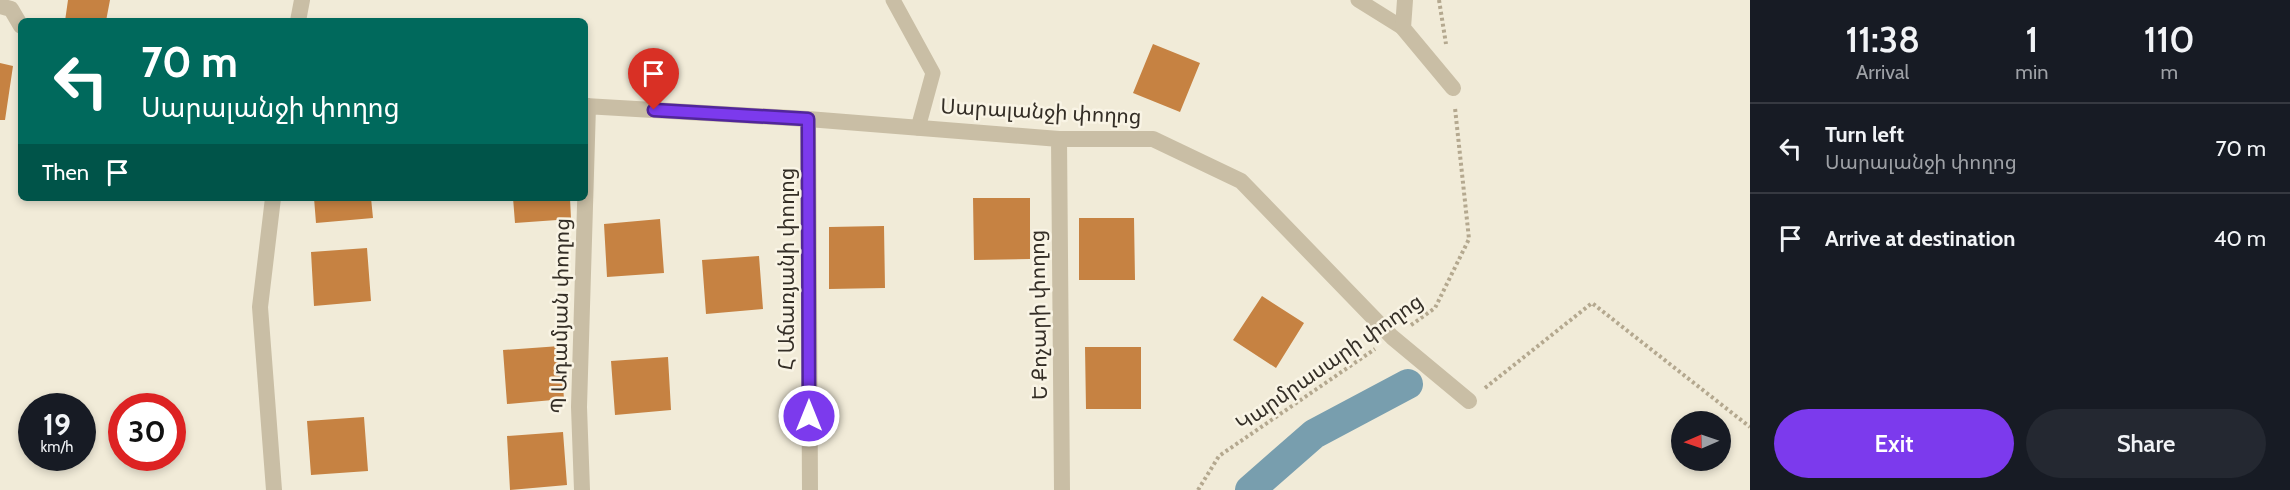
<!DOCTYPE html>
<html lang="en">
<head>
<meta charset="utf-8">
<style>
  body { margin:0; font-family:Cabin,"Noto Sans Armenian",sans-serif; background:#242831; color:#f1f3f6; height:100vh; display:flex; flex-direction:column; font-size:22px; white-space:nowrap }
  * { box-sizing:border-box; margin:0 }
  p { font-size:20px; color:#9ea1a6 }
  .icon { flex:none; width:33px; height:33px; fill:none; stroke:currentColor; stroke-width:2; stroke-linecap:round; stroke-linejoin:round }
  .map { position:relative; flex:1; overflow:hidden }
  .details { display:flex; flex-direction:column; background:#171b24; width:540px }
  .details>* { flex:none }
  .banner { position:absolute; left:18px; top:18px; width:570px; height:183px; border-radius:9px; box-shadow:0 3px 9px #0003; background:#00695c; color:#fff; overflow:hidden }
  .needle { width:39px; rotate:268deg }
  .tools { position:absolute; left:1671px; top:411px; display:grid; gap:12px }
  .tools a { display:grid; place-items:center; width:60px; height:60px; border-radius:50%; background:#171b24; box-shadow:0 3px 9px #0003; font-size:30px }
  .speed { position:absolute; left:18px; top:393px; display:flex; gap:12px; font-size:30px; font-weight:700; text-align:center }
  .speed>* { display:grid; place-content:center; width:78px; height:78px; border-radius:50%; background:#171b24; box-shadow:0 3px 9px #0003; line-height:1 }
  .speed small { font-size:15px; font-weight:400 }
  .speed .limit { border:9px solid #d22; background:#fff; color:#111 }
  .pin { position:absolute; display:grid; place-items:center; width:51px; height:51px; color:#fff; margin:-62px -26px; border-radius:50% 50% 50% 0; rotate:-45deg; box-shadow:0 0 6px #0007 }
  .pin .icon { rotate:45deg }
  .me { position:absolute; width:66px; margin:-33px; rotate:0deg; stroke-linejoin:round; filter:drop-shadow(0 0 4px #0008) }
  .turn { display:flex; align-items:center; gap:21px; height:126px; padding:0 24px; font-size:27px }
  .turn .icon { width:78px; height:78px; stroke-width:2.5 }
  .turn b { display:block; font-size:42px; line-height:51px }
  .then { display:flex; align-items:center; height:57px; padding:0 24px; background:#0003; gap:12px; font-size:22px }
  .eta { display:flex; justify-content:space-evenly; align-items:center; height:102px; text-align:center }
  .eta b { font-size:36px; font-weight:600; line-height:42px }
  .button { display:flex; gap:12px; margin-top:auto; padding:12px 24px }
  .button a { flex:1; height:69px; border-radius:36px; background:#7c3aed; color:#fff; font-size:24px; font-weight:600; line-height:69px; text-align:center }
  .button a+a { background:#242831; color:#f1f3f6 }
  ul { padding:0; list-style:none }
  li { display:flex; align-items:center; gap:18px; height:90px; padding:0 24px; border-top:2px solid #363941 }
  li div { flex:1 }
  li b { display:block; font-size:22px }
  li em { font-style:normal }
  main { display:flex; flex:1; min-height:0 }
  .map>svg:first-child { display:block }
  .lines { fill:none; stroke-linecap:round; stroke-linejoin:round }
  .canal { stroke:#789eae; stroke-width:30 }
  .building { fill:#c68242 }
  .path { stroke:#b4a88f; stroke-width:4; stroke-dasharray:3 3; stroke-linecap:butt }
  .service { stroke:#c9bea5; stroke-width:15 }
  .minor { stroke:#c9bea5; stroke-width:16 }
  .route-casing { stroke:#51269a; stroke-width:15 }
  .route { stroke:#7c3aed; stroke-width:10 }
  .labels { text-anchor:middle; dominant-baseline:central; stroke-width:5; stroke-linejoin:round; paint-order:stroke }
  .street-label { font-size:21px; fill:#342e26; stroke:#f9f4e5 }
</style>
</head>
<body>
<main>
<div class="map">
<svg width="1750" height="490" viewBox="0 0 1750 490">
  <rect width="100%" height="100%" fill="#f1ebd8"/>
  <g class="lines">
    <path class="canal" d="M1250 490 1314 434 1408 384"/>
  </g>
  <path class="building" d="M68 0H110L106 21H65Z
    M1153 44 1200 63 1180 112 1133 93Z
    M0 63 13 66 5 120H0Z
    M314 198H371L373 218 316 223Z
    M513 198H570L571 219 515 223Z
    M973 198H1030V259L974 260Z
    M1079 218H1134L1135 280H1079Z
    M660 219 664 273 607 277 604 224Z
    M884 226 885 288 829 289V227Z
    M367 248 371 301 314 306 311 252Z
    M759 256 763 309 706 314 702 260Z
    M1262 296 1304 323 1276 368 1233 340Z
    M560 346 564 399 507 404 503 350Z
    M1085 347H1141V409H1086Z
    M668 357 671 410 615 415 611 361Z
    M364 417 368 471 311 475 307 421Z
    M563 432 567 485 510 490 507 436Z"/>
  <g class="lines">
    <path class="path" d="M1439 0 1446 44
      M1411 325 1435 308 1469 239 1455 108
      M1485 388 1592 303 1750 427
      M1198 490 1219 456 1375 349"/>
    <path class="service" d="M893 0 933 73 918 128
      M1358 0 1403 28"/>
    <path class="minor" d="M1405 0 1403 28 1453 88
      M0 6 11 9 21 26
      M298 21 302 0
      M585 106 808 119 1059 139H1153L1241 181 1392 337 1469 401
      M808 119 810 490
      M1059 139 1062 490
      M273 198 260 307 274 490
      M582 490 579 407 588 106"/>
  </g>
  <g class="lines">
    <defs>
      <path id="route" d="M654 110 808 119 809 416"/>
    </defs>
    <use href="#route" class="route-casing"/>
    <use href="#route" class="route"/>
  </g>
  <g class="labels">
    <g class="street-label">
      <text transform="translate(1041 111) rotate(3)">Սարալանջի փողոց</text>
      <text transform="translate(786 269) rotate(-90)">Հ Աճառյանի փողոց</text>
      <text transform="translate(1038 315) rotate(-91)">Ե Քոչարի փողոց</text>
      <text transform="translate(560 316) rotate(-89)">Պ Ադամյան փողոց</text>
      <text transform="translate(1329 362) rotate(-35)">Կարմրասարի փողոց</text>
    </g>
  </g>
</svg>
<div class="tools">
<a><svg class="needle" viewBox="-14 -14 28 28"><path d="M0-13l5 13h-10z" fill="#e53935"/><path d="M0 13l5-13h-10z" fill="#9ea1a6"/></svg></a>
</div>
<div class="speed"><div>19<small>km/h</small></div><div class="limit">30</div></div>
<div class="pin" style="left:654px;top:110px;background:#d93025"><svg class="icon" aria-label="arrive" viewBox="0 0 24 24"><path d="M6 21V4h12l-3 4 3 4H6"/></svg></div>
<svg class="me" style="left:809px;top:416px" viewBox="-20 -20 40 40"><circle r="17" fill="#7c3aed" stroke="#fff" stroke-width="3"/><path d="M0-11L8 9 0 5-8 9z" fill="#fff"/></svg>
<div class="banner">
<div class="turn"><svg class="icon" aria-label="left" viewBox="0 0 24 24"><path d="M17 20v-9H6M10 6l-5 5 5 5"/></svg><div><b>70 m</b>Սարալանջի փողոց</div></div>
<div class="then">Then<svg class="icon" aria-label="arrive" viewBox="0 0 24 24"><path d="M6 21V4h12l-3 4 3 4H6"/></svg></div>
</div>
</div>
<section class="details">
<div class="eta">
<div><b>11:38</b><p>Arrival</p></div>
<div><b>1</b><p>min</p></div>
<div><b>110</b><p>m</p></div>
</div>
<ul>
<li><svg class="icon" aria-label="left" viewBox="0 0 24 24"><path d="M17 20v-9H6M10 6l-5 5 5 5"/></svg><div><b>Turn left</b><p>Սարալանջի փողոց</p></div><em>70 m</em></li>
<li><svg class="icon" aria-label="arrive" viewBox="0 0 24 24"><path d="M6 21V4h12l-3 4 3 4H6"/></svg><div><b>Arrive at destination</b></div><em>40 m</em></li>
</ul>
<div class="button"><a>Exit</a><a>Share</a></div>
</section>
</main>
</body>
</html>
